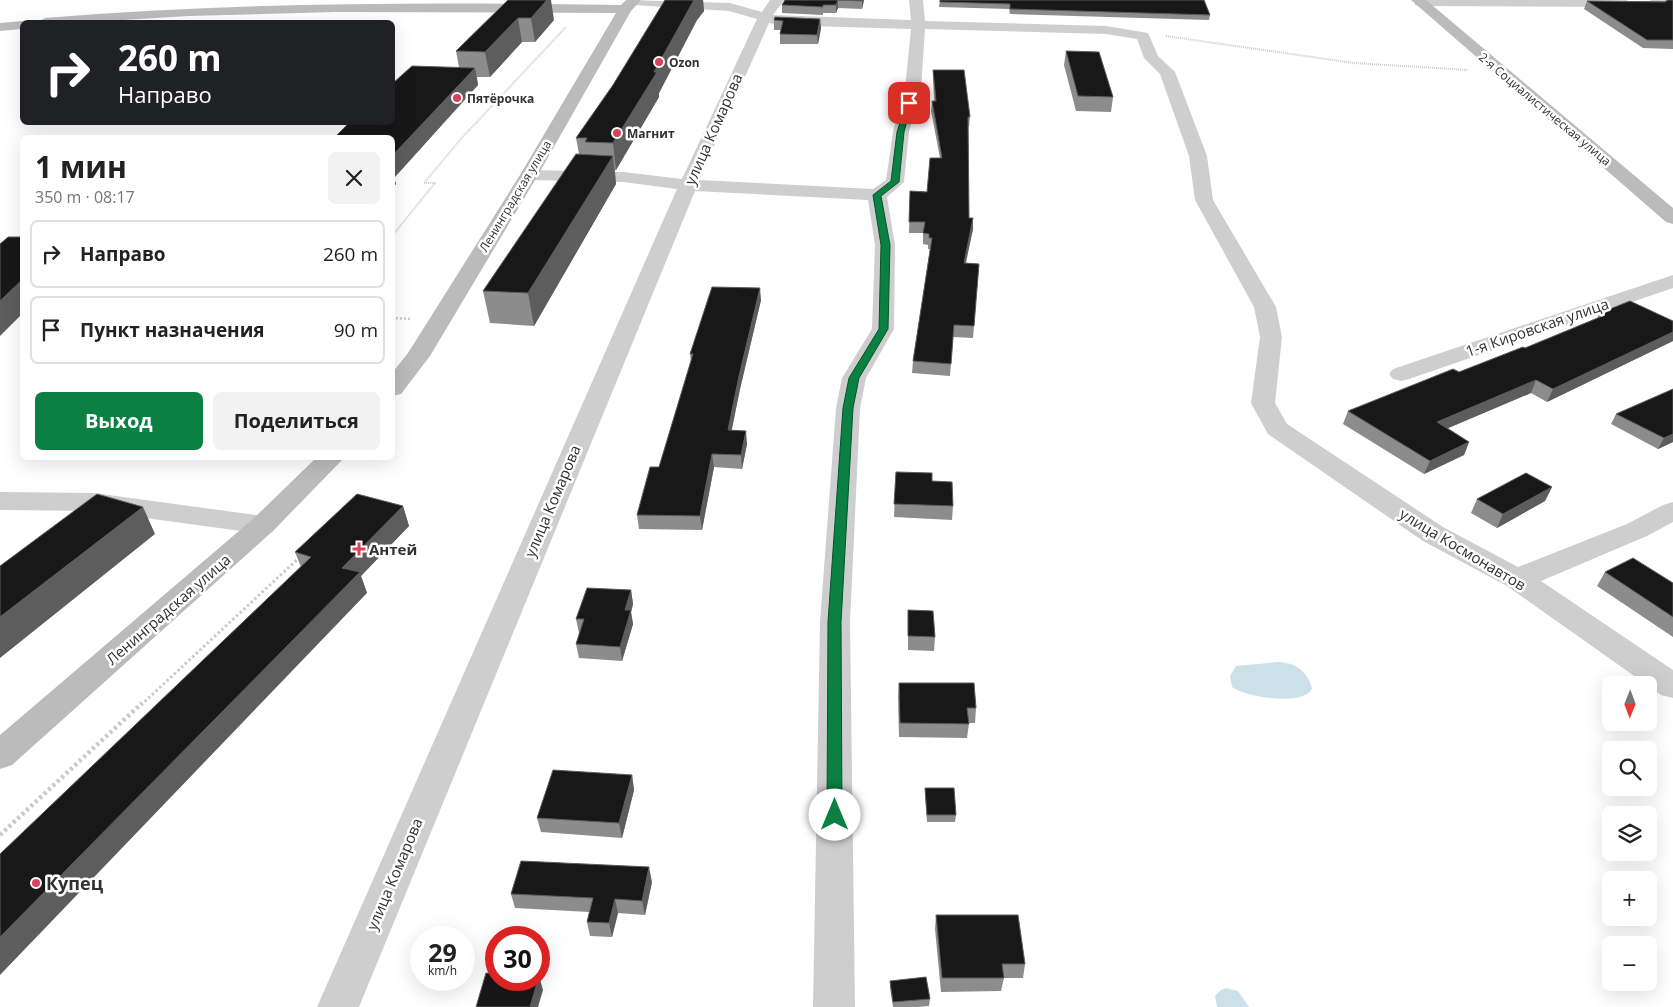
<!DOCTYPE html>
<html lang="ru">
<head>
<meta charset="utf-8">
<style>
  body { margin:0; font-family:"Open Sans",sans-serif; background:#f2f2f2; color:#222; height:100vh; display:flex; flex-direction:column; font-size:19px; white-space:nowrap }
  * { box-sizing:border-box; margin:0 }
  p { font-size:16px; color:#767676 }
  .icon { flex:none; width:28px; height:28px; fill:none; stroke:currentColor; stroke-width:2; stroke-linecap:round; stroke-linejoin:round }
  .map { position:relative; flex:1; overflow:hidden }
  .details { position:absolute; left:20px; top:135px; width:375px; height:325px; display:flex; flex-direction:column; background:#fff; border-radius:8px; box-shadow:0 5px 20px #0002 }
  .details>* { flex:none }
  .top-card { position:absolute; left:20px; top:20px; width:375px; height:105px; border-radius:8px; box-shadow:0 5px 20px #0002; background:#202124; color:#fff; overflow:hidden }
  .needle { width:32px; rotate:181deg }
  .controls { position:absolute; left:1602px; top:676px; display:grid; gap:10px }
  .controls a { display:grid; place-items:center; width:55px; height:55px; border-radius:8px; background:#fff; box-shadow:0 5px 20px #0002; font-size:25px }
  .speed { position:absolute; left:410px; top:926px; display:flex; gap:10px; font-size:25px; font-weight:700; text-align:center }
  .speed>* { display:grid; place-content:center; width:65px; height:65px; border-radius:50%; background:#fff; box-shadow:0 5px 20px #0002; line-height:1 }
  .speed small { font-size:12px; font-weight:400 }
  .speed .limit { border:8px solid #d22; background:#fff; color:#111 }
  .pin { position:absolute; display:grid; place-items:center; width:42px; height:42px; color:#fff; margin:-21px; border-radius:10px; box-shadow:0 2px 8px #0006 }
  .me { position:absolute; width:55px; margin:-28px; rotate:0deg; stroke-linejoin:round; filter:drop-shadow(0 0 4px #0008) }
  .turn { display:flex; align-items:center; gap:18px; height:105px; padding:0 15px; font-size:22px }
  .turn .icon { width:65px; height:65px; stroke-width:2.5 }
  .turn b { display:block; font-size:35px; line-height:42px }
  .round { display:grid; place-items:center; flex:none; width:52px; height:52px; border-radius:8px; background:#f2f2f2 }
  .overview { display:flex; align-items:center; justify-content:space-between; height:85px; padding:0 15px }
  h1 { font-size:30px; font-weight:700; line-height:38px }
  .action { display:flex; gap:10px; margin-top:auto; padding:10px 15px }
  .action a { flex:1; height:58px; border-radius:8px; background:#0b8043; color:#fff; font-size:20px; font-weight:700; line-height:58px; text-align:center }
  .action a+a { background:#f2f2f2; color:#222 }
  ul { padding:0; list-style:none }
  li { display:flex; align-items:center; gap:15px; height:68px; margin:0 10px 8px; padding:0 5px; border:2px solid #e0e0e0; border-radius:8px }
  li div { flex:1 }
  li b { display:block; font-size:19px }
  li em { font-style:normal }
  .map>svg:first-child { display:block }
  .water { fill:#cbe0e9 }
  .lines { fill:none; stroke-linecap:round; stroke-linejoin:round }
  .path-far3 { stroke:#cbcbcb; stroke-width:2; stroke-dasharray:1 1; stroke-linecap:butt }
  .path-far2 { stroke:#cbcbcb; stroke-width:2.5; stroke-dasharray:2 2; stroke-linecap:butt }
  .path-far1 { stroke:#cbcbcb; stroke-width:3; stroke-dasharray:2.5 2.5; stroke-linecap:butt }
  .path { stroke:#cbcbcb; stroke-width:4.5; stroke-dasharray:3 3; stroke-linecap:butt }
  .street { fill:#cecece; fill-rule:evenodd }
  .secondary { fill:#bbb; fill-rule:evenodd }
  .wall { fill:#8c8c8c }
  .shaded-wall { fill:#5d5d5d }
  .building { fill:#181818; stroke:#5d5d5d }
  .route { fill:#0b8043; stroke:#07532c }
  .poi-dot { fill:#d9425b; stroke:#fff; stroke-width:2 }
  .labels { text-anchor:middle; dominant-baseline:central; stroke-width:5; stroke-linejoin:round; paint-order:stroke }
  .far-poi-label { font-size:12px; font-weight:bold; fill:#313131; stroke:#fff; text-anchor:start }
  .far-street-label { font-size:12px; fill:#313131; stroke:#fff }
  .street-label { font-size:15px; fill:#313131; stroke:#fff }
  .poi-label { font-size:15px; font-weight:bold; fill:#313131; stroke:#fff; text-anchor:start }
  .near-poi-label { font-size:18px; font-weight:bold; fill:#313131; stroke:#fff; text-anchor:start }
</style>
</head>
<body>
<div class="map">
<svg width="1673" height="1007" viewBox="0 0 1673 1007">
  <rect width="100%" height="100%" fill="#fff"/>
  <path class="water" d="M1279 662C1296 663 1307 671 1312 688 1306 707 1245 697 1232 687L1230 676 1236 666Z
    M1226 988 1238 991 1249 1007H1217L1215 996 1221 990Z"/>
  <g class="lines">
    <path class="path-far3" d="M1166 36 1354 63 1468 70
      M392 236 435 183H424L460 140 566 27"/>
    <path class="path-far2" d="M392 318 412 319"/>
    <path class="path-far1" d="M141 705 300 557"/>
    <path class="path" d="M0 835 142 703"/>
    <path class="street" d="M627 0 730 3 762 12 770 0H784L773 15 911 20 909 0H923L925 21 1106 26 1148 33 1158 56 1175 72 1207 156 1213 200 1276 307 1282 337 1275 403 1287 424 1443 527 1518 567 1627 524 1663 505 1673 502V522L1647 536 1541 581 1673 670V698L1661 695 1507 586 1423 541 1268 434 1251 403 1260 337 1254 307 1195 200 1189 156 1160 74 1144 58 1137 39 1106 34 925 29 921 89 909 132 904 182 887 197 895 245 894 329 866 378 860 408 850 622 855 1007H813L820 622 836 408 842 378 872 329 875 245 868 200 695 191 359 1007H317L677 189 623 182 529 180 523 179 520 175 523 171 529 170 623 172 682 179 757 19 729 11 633 5 628 4ZM769 23 778 25 911 29 905 89 893 132 886 180 873 189 699 180Z
      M1415 0H1627L1630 3 1623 7 1420 6 1415 5Z
      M1649 0H1665L1673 4V14Z
      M1673 275V288L1409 379 1401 381 1393 379 1389 374 1393 369Z
      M0 492 94 493 263 516 273 519 277 525 273 531 263 534 94 511 0 510Z"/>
    <path class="secondary" d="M626 0H641L631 11 538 175 430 356 401 394 392 396V373L408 353 520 175 616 13 335 12 189 16 90 22H38L45 18C237 2 429 2 621 5Z
      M1411 0H1426L1673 208V224L1666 222Z
      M22 21 27 22H22V29L0 31V23Z
      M316 458H344L273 531 12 765 0 769V735L253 519Z"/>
  </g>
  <path class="wall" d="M508 0 554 20 535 42H522L490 77H477L478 85 394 178 396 184 392 188V138L459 67 456 51Z
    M665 0H711H703L704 11 697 20 659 93V97L616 170H615L616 184 534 326 490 323 483 291 579 154 576 138 613 85Z
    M785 0H864L862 9 838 8 836 13H823V15L782 13V5Z
    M940 0 1210 15 1209 20 1010 14 1009 9 939 7Z
    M1665 0H1673V49H1672L1643 48 1584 9 1587 1H1666Z
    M820 19 821 28 818 44H780V34L781 30H774V20Z
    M1066 51 1113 97 1111 112 1076 111 1064 65Z
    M933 70 970 117 969 127H968L969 218 973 229 966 263 979 264 973 338 953 337 950 376 912 373 913 361 930 249H928V245L923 244V233H909L910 191 927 192 940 158 931 111 932 101H934L933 79Z
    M761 300 740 389 731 431 747 444 742 469 714 467 702 530 639 529 637 515 659 467 691 362 690 354Z
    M1600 313 1673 321V341L1547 402 1531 393 1448 428 1469 442 1464 455 1424 474 1343 424 1348 411 1459 372 1525 348 1597 318Z
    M1616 414 1673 442 1658 449 1611 424Z
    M896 472 932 481 953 506 952 520 894 517Z
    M1552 487 1545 501 1497 528 1471 513 1477 499Z
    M403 506 409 526 361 576 367 593 301 567 295 552Z
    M1605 572 1673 583V637L1597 586Z
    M631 590 633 604 631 612 633 624 622 661 579 658 576 644 580 633H579L576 619Z
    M908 610 935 637 934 651 908 650Z
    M899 683 976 708 975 723H969L967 738 899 737 898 697Z
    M632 775 634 790 622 838 541 832 537 818Z
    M925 788 956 815 955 822H927L925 795Z
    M652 882 645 915 618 913 612 937 590 936 587 922 589 912 515 908 511 894Z
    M936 915 1025 964 1023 978H1004L1001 991 941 992 935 929Z
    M890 981 930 999 929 1006 917 1007H893L890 988Z"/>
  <path class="shaded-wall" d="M547 0H551L554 20 535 42 531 18Z
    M694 0H703L704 11 697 20 659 93V97L616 170 613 143 654 72Z
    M838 0V8L836 13V5Z
    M862 0H864L862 9Z
    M518 18 522 42 490 77 485 52Z
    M820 19 821 28 818 44 817 35Z
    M475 68 478 85 394 178 396 184 392 188V156Z
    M613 156 616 184 534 326 528 293Z
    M973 218V229L963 274 964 263Z
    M22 280V314L0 336V301Z
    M760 288 761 300 740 389 729 444 728 430 739 376Z
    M1673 332V341L1547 402 1553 389Z
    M1536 380 1531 393 1432 435 1437 422Z
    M746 431 747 444 742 469 741 455Z
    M1673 434V442L1658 449 1664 438Z
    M1469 442 1464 455 1424 474 1430 461Z
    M712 454 714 467 702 530 700 516Z
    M1552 487 1545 501 1497 528 1503 514Z
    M403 506 409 526 361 576 367 593 0 975V937L342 568Z
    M143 507 155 534 0 658V617Z
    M631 590 633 604 631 612 633 624 622 661 620 647 625 610Z
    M632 775 634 790 622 838 619 823Z
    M649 867 652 882 645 915 642 901Z
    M615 899 618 913 612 937 609 923Z
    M539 976 543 990 538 1007H530L538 980H539Z"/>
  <path class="building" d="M508 0H547L531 18H518L485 52 456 51Z
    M665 0H694L654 72H657L613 143 585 142 587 138H576L613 85Z
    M785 0H862V1L838 0 836 5H823V7L782 5Z
    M940 0H1204L1210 15 1010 9V4L940 2Z
    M1668 0H1673V40H1647L1587 1 1665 2Z
    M775 17 820 19 817 35 780 34 783 21 774 20Z
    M1066 51 1099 52 1113 97 1078 96Z
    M412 66 475 68 392 156V138H334L350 122H392V84Z
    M933 70H964L970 117H968L969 218H973L964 263 979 264 974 326 954 325 951 364 913 361 932 238H929V234L923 233 925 222H909L910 191 927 192 930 158H942L932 101H936Z
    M576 154 613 156 528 293 483 291Z
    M8 237H22V280L0 301V244Z
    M712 287 760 288 739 376 728 430 746 431 741 455 712 454 700 516 637 515 650 467H659L693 354H690Z
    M1630 301 1673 321V332L1553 389 1536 380 1437 422 1469 442 1430 461 1348 411 1453 369 1459 372 1523 347 1525 348 1605 315 1600 313Z
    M1673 389V434L1664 438 1616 414Z
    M896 472 932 473V481L952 482 953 506 894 504Z
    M1526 473 1552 487 1503 514 1477 499Z
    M97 494 143 507 0 617V566Z
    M357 494 403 506 342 568 360 572 0 937V854L311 557 295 552Z
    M1633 558 1673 583V617L1605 572Z
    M587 588 631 590 625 610H631L620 647 576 644 584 619H576Z
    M908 610 933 611 935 637 908 636Z
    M899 683H974L976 708H967L969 724 900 723Z
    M553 770 632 775 619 823 537 818Z
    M925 788H954L956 815H927Z
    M521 861 649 867 642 901 615 899 609 923 587 922 593 898 511 894Z
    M936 915H1018L1025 964H1002L1004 978H942Z
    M486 973 496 974V980H538L530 1007H476Z
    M926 977 930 999 893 1002 890 981Z"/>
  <path class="route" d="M907 102 912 103 904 132 899 182 881 196 890 245 888 329 859 378 853 408 841 622 842 815 840 819 835 821 829 819 827 815 828 622 843 408 849 378 879 329 881 245 873 195 891 181 897 132Z"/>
  <g class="poi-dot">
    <circle cx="659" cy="62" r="5"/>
    <circle cx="457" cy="98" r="5"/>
    <circle cx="617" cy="133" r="5"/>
    <path d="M356.5 541.5h5v5h5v5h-5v5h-5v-5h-5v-5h5z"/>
    <circle cx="36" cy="883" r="5"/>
  </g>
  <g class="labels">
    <g class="far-poi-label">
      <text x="669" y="62">Ozon</text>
      <text x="467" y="98">Пятёрочка</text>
      <text x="627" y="133">Магнит</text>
    </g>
    <g class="far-street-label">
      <text transform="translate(1545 109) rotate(40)">2-я Социалистическая улица</text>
      <text transform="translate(515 196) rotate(-59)">Ленинградская улица</text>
    </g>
    <g class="street-label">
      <text transform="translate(713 129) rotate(-66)">улица Комарова</text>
      <text transform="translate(1537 327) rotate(-19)">1-я Кировская улица</text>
      <text transform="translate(552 501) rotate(-67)">улица Комарова</text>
      <text transform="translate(1463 549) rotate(31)">улица Космонавтов</text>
      <text transform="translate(168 609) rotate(-41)">Ленинградская улица</text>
      <text transform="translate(394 874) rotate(-67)">улица Комарова</text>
    </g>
    <g class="poi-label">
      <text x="369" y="549">Антей</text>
    </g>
    <g class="near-poi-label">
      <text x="46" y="883">Купец</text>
    </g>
  </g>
</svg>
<div class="controls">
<a><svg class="needle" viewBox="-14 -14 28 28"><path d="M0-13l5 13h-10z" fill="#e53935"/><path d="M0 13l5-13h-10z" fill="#767676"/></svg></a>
<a><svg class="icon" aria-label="search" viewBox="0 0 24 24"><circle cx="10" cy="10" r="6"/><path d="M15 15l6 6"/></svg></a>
<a><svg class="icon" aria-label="layers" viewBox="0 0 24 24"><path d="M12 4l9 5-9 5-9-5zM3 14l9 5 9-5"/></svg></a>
<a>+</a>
<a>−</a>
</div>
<div class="speed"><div>29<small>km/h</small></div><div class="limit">30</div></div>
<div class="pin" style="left:909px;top:103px;background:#d93025"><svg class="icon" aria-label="arrive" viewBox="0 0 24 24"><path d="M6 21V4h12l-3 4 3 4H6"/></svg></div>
<svg class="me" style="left:835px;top:815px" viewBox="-20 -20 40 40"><circle r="19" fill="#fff"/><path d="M0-13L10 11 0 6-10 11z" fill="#0b8043"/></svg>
<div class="top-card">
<div class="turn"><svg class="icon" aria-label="right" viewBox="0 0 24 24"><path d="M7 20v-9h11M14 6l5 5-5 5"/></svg><div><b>260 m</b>Направо</div></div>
</div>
<section class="details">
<div class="overview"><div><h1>1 мин</h1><p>350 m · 08:17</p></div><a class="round"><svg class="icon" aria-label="close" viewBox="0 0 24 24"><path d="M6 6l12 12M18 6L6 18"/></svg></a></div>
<ul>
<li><svg class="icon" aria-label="right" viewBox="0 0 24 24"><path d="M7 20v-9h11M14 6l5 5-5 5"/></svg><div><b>Направо</b></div><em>260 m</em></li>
<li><svg class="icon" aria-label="arrive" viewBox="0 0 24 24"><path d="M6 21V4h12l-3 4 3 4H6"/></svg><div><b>Пункт назначения</b></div><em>90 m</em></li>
</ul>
<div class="action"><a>Выход</a><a>Поделиться</a></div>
</section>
</div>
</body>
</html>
